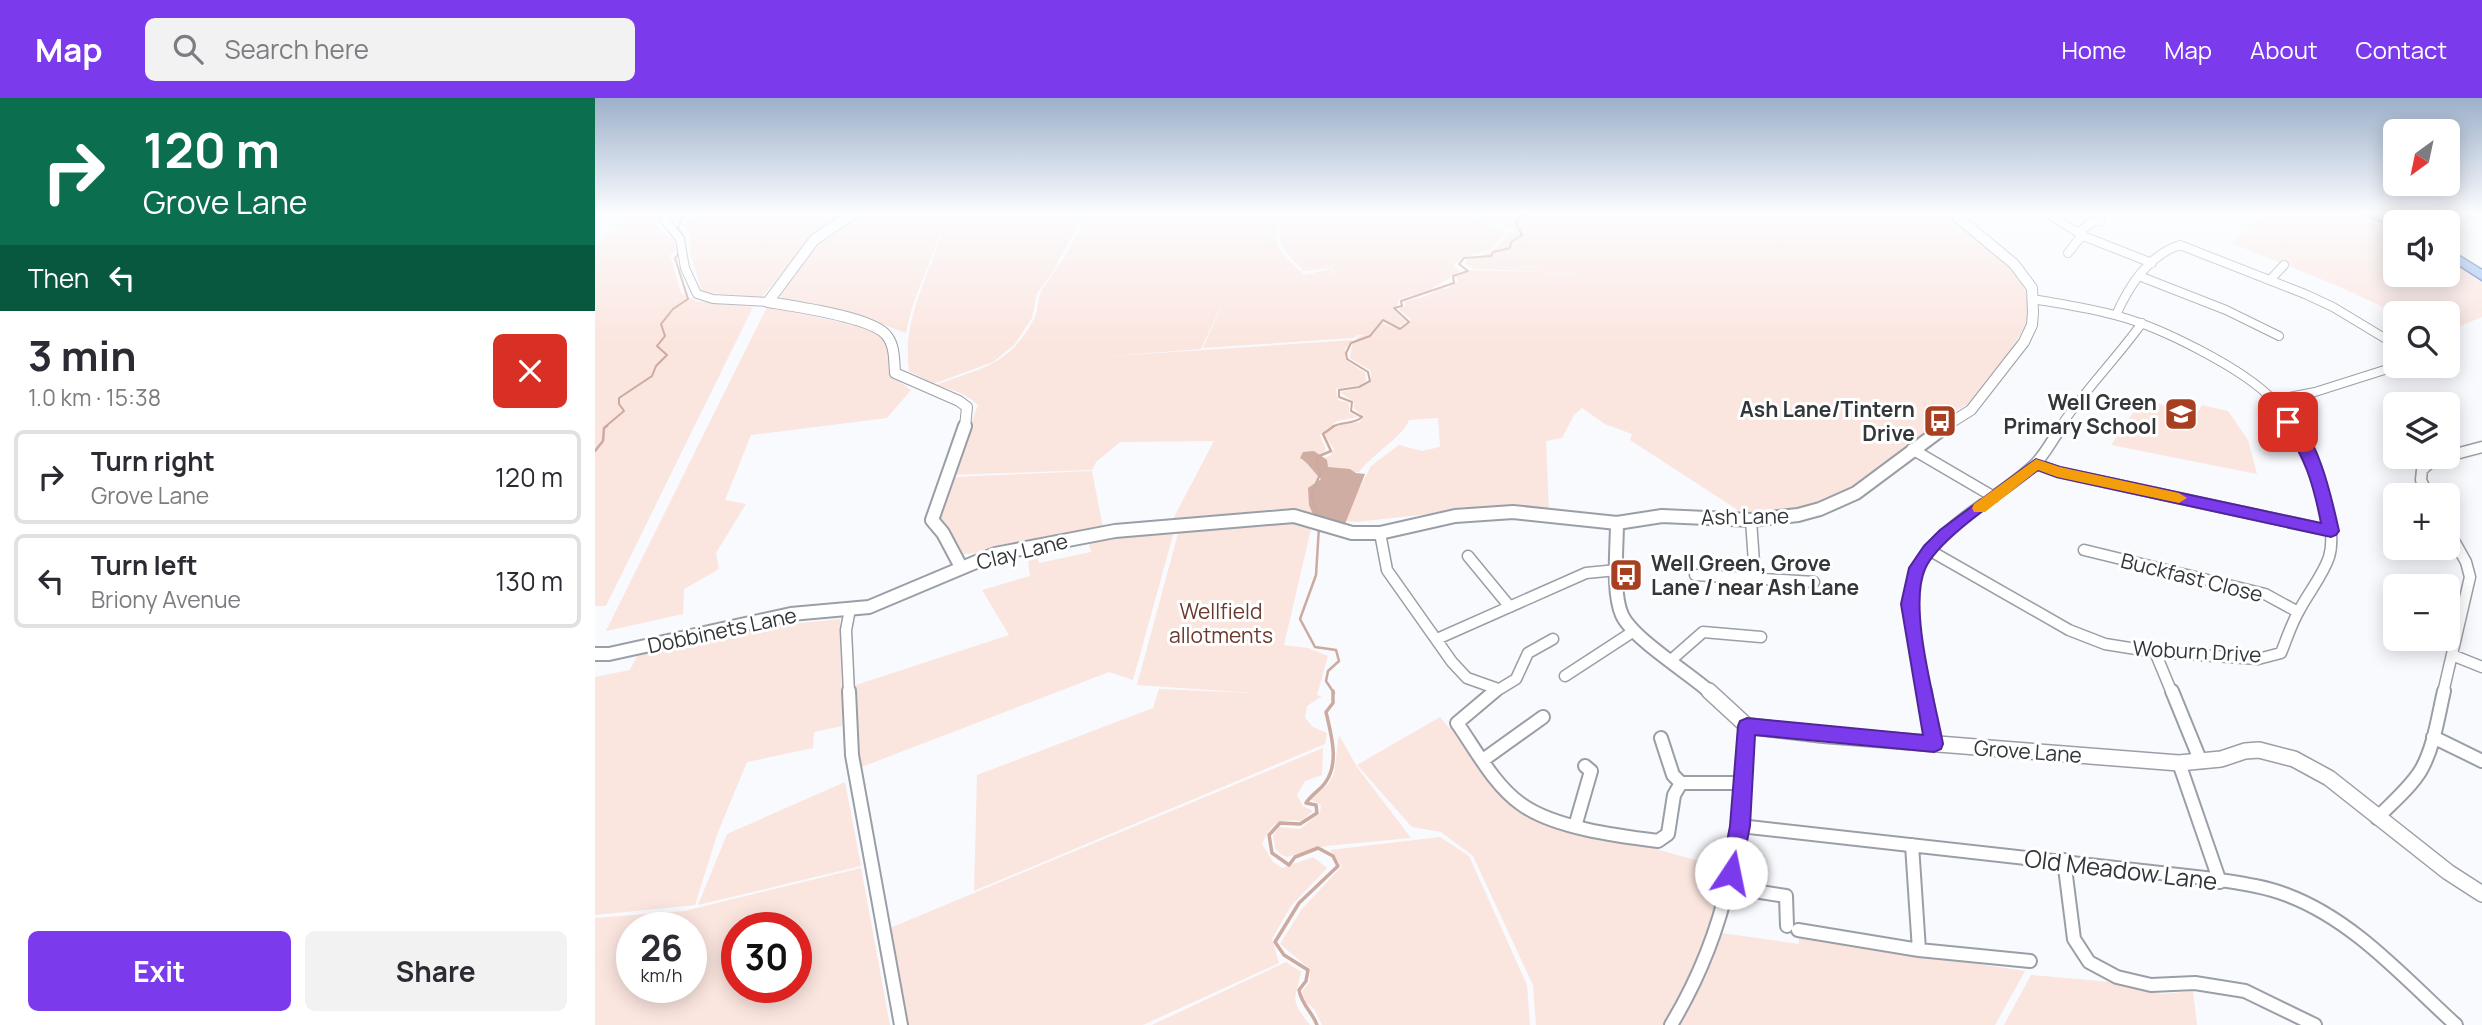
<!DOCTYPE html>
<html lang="en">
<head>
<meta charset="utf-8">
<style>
  body { margin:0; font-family:Manrope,sans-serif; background:#f2f2f3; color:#2b2b33; height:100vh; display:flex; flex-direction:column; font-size:26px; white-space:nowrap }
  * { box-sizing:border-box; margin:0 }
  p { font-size:23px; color:#7c7c81 }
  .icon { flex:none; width:38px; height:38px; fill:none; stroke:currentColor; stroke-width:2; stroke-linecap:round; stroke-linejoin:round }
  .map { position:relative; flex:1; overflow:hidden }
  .sheet { display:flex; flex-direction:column; background:#fff; width:595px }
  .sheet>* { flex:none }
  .banner { background:#0b6e4f; color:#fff; overflow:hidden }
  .needle { width:46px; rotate:213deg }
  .controls { position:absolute; left:1788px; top:21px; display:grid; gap:14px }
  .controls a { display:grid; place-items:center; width:77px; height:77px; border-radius:10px; background:#fff; box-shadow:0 4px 18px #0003; font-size:35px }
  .speed { position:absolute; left:21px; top:814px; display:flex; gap:14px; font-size:35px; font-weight:700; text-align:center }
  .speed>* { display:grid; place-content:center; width:91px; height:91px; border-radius:50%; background:#fff; box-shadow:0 4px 18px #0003; line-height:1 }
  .speed small { font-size:18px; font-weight:400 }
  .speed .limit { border:10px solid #d22; background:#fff; color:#111 }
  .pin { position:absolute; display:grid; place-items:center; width:60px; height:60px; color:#fff; margin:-30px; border-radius:14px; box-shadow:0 4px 10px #0006 }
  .me { position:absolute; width:77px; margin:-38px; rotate:11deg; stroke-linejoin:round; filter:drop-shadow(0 0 5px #0008) }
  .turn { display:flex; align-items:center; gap:24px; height:147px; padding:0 28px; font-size:32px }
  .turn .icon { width:91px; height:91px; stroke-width:2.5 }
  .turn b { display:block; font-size:49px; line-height:60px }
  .then { display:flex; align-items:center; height:66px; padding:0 28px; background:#0003; gap:14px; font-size:26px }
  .round { display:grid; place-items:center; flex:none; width:74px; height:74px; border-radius:10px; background:#f2f2f3 }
  .head { display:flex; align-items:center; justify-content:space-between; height:119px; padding:0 28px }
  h1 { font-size:42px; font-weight:700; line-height:52px }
  .action { display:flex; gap:14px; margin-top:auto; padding:14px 28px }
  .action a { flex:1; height:80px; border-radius:10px; background:#7c3aed; color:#fff; font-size:28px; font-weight:700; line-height:80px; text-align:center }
  .action a+a { background:#f2f2f3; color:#2b2b33 }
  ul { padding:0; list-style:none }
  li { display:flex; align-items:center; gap:21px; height:94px; margin:0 14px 10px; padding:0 14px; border:4px solid #e1e1e2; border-radius:10px }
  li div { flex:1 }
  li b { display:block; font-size:26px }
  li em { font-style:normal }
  header { display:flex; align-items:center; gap:42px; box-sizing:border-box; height:98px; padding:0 35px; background:#7c3aed; color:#fff }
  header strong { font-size:33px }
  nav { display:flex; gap:38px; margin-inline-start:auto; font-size:24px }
  .search { width:490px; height:63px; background:#f2f2f3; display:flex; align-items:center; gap:18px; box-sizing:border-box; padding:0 24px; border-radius:10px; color:#7c7c81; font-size:26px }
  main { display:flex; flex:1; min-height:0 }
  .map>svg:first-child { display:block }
  .green { fill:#fbe5df; fill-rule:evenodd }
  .forest { fill:#d0ada3 }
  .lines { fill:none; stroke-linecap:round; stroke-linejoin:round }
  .stream-far2 { stroke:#ccaaa0; stroke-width:2 }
  .stream-far1 { stroke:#ccaaa0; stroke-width:2.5 }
  .stream { stroke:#ccaaa0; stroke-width:3.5 }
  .minor-far2-casing { stroke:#9a9fa7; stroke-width:10 }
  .minor-far1-casing { stroke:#9a9fa7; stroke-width:13 }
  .minor-casing { stroke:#9a9fa7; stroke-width:16 }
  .tertiary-far2-casing { stroke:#9a9fa7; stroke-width:12 }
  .tertiary-far1-casing { stroke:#9a9fa7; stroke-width:16 }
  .tertiary-casing { stroke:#9a9fa7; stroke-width:18 }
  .primary-casing { stroke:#416caa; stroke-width:3 }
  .minor-far2 { stroke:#fff; stroke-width:8 }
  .minor-far1 { stroke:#fff; stroke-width:10 }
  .minor { stroke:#fff; stroke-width:12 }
  .tertiary-far2 { stroke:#fff; stroke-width:10 }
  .tertiary-far1 { stroke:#fff; stroke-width:12 }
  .tertiary { stroke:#fff; stroke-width:15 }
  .primary { fill:#91b8f1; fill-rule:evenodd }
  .route { fill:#7c3aed; stroke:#51269a; stroke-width:2 }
  .slow { fill:#f59e0b }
  .labels { text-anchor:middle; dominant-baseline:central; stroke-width:6; stroke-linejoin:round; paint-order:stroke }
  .poi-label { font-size:21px; font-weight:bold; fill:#34373a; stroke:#fff; text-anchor:end }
  .street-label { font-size:21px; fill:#34373a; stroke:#fff }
  .park-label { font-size:21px; fill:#6a392b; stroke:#fff }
  .near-street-label { font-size:24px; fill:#34373a; stroke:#fff }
</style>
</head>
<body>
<header>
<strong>Map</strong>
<div class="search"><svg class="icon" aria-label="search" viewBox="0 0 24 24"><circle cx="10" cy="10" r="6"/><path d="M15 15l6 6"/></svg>Search here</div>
<nav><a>Home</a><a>Map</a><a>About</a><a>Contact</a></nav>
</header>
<main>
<section class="sheet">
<div class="banner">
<div class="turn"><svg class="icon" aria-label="right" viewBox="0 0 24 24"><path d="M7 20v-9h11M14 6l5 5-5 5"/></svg><div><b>120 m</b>Grove Lane</div></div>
<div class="then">Then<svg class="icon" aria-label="left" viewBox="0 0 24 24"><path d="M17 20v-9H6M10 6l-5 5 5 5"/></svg></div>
</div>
<div class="head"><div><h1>3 min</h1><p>1.0 km · 15:38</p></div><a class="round" style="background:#d93025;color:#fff"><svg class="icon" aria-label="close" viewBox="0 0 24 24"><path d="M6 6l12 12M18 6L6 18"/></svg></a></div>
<ul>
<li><svg class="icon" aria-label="right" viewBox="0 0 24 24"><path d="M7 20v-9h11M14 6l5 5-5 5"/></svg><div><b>Turn right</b><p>Grove Lane</p></div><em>120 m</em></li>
<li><svg class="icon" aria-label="left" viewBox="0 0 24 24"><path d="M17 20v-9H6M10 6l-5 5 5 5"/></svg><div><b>Turn left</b><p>Briony Avenue</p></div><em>130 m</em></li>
</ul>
<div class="action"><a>Exit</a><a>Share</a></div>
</section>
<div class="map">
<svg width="1887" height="927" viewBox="0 0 1887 927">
  <rect width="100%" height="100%" fill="#f8fafe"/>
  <path class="green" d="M30 116H57L65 131 78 142 81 152 75 157 86 195 101 203 158 209 11 508H0V145L20 132Z
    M101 116H252L218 138 166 200 107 194 95 155V132L89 128Z
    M260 116H350C342 157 318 193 311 235L276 222 187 202 184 193 225 140Z
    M352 116H489L456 177 442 195 437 220 419 247 398 264 338 286 314 273C306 215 340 170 352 116Z
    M492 116H684C678 152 683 153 710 177L735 171 741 177 736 170 709 173C686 151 682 148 686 116H869L913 134 895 152 866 160 858 167 865 173 833 193 804 201 802 208 797 210 811 224 804 229 788 221 774 237H778L787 225 805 232 816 222 804 211 810 208 809 204C820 200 836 199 844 190L851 191 863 183 860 179 875 172 985 175 879 171 870 166 872 161C891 161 904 148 915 134L919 136V120L916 122 919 131 877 116H1353L1421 175 1433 197 1431 229 1379 303 1348 320 1313 346 1265 387 1239 401 1198 413 1149 416 1035 342 1037 336 1010 326 987 310 979 317 967 340 951 343 954 414 879 411 761 424 751 423 749 420 776 368 804 347 827 353 845 349 843 320 814 322C808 339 777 356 764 374H739L723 361 735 358 739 351 730 338C736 325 752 326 765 324L768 319 759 310V304L745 294 762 291 776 284V273L755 260 757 247 763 239 770 237H763L758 240 608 250 630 200 606 251 517 258 758 242 750 251V261L770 275 771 283 765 287 741 291 743 302 754 305V315L763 319 742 323 725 337 731 351 728 356 719 359 724 374 714 399 720 416 680 411 577 423 619 343 525 344 501 364 497 372 356 377 383 307C371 295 356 291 340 287 386 270 414 268 439 221 444 211 442 199 448 190 464 167 481 143 492 116Z
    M1668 116H1776L1801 127V177H1853V154L1887 178V219L1853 233V215H1801L1743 188 1636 145Z
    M172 209 265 228 283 235 294 251 295 277 316 292 292 320 156 337 130 402 151 406 121 455 124 471 89 491 88 516 11 533Z
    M1549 299 1579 312 1583 307 1602 315 1607 307 1633 313 1653 342 1662 376 1516 347Z
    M497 373 508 430 432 447 365 457 342 422 356 379Z
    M697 424 716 431 689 547 713 550 733 558 722 597 727 598 712 608 710 620 718 629 732 635 730 646 379 793 382 677 558 610 564 591 659 595 542 587 584 432Z
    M580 430 538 582 514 574 264 670 261 587 414 537 387 492 435 478 432 454 441 451 444 465 496 454 493 442Z
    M245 521 247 628 219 634 218 650 152 664 123 734 100 807 0 817V579L35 572 43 556 177 528Z
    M845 619 854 630 862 625 928 708 1057 745 1064 752 1137 772 1134 789 1076 927H941L938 887 878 758 846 734 817 729 762 667Z
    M744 637 762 669 816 740 731 748 692 759 685 756 680 750 678 737 684 729 705 731 725 715 726 707 715 701 733 686 739 676Z
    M728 650 727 677 710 683 702 697 708 708 718 713 706 723C682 721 677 724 667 746L678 764 687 770 718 759 732 770 696 808 677 841 684 865 548 927H312L295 830Z
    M250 684 266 768 103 807 132 736Z
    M845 739 874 758 932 887 935 927H727L720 912 709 903 707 893 715 884V871L685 846 707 811 747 768 735 752Z
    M266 770 295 927H0V820L89 813ZM37 830H96V889H37ZM142 830H201V889H142Z
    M1127 835 1204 846V839L1430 873 1400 927H1083Z
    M691 864 706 874C700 904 694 900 715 927H557Z
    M1436 877 1528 885 1567 896 1598 893 1602 927H1409Z"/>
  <path class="forest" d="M719 353 732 362 733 369 755 371 761 375 770 376 750 426 719 419 714 407 713 390 726 381C718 374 713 364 705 360L708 354Z"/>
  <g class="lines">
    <path class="stream-far2" d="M90 150 88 137 83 130 87 120 93 116
      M10 329 29 313 24 306V300L57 278 61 268 72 257 62 248 70 238 66 226 78 211 93 201 80 160 85 154
      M737 329C746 323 759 327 767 319L756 313 757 304 744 299V292L764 289 775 283 773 274 752 261 751 255 756 245 775 238 788 222 805 231 814 224 799 210 807 208 806 203 859 185 858 178 873 173 864 166 869 160 896 158 898 154 915 150 916 144 927 137 920 123 931 116"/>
    <path class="stream-far1" d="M0 353 8 343 9 330 12 328
      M723 419 716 397 726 374 721 368 722 359 736 353 728 336 739 328
      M724 429 721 477 705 521 720 549 741 552 744 563 733 573 731 583 739 595"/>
    <path class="stream" d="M722 927C717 913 707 908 704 892L711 883 713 872 689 857 680 844 704 805 743 768 738 758 723 750 700 759 694 767 677 755 674 737 685 725 705 726 722 715 721 707 711 705C716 697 725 692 730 685 745 665 736 636 731 614L738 605V593"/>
    <defs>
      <path id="minor-far2" d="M65 116 85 141 90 170 102 196 118 201 173 204
        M1454 116 1488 138 1557 165
        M1483 134 1498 124 1505 123
        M1473 155 1488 136
        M1544 178 1631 212 1684 238
        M1675 182 1689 167
        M1438 201C1466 206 1496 210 1523 218 1565 229 1650 271 1679 303 1686 311 1692 321 1698 329
        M1521 217C1534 188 1553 157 1585 147L1710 196 1738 209 1801 247
        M1678 302 1720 294 1802 268
        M1465 329C1490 292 1521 261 1547 225"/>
      <path id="minor-far1" d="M1317 351 1399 399
        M1853 358 1887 349
        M1441 366 1463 374 1736 433
        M1833 397 1826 382 1827 372 1836 364 1851 359
        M1156 422 1160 479
        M785 435 792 472 857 564 872 580 903 591
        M1334 452 1474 532 1510 546 1560 554 1663 561 1686 555C1692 540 1697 524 1705 511 1714 494 1728 477 1734 459 1744 426 1717 354 1697 328
        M1489 452 1670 496 1703 514
        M873 458 915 509
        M1100 477 1219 484
        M842 541 991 475 1022 472
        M1560 554 1577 595
        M1857 557 1887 569
        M1075 563 1108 534 1166 539
        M970 578 1039 533
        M254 595 251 532 255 511
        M898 595 921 581 933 555 958 541
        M1330 595C1326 572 1313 527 1314 505 1317 437 1396 408 1439 367 1450 357 1458 340 1467 328
        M1848 595 1875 479 1871 464 1853 432"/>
      <path id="minor" d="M254 593 257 657 306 927
        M900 593 862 625C881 652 899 687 926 706 959 730 1023 738 1063 743L1073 736 1079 697 1086 685H1149
        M1330 593 1339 646
        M1577 593 1606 664
        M1838 639 1887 663
        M1066 640 1078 677 1086 685
        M888 662 948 619
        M1584 665 1625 784
        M1782 720C1797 705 1815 690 1826 672 1839 649 1843 619 1849 593
        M981 725 996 673 990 668
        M1145 728 1619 781C1644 785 1669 788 1692 797 1759 822 1809 880 1861 927
        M1317 747 1324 852
        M1469 762 1479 841 1494 864 1522 879 1556 887 1600 885 1650 893 1720 927
        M1134 789 1191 798 1192 828
        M1203 832 1324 852 1435 863
        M1076 927C1135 829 1146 740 1152 628"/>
      <path id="tertiary-far2" d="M257 116 219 142 173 204C197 208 279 219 292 238 300 248 299 263 300 275L364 303 372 309 370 329
        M1349 329 1376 312 1429 244 1437 227 1438 214 1437 190 1419 166 1359 116"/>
      <path id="tertiary-far1" d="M1022 425C1022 449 1017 495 1027 517 1038 541 1094 575 1116 595
        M366 469 348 435 337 422 370 328
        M0 556H14L196 516 274 509 400 456 520 433 699 418 757 435H785L860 418 918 414 1022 425 1067 418 1156 422 1203 417 1225 411 1261 395 1351 328"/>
      <path id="tertiary" d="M1114 593 1152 628 1228 637 1584 665 1626 661 1650 653 1664 652 1699 661 1734 680 1853 774 1887 796"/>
      <path id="primary" d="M1770 116H1785L1804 124H1801V130Z
        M1853 151 1887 172V182L1853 160Z"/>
    </defs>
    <use href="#minor-far2" class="minor-far2-casing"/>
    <use href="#minor-far1" class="minor-far1-casing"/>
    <use href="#minor" class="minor-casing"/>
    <use href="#tertiary-far2" class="tertiary-far2-casing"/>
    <use href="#tertiary-far1" class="tertiary-far1-casing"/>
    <use href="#tertiary" class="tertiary-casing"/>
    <use href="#primary" class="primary-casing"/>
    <use href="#minor-far2" class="minor-far2"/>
    <use href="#minor-far1" class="minor-far1"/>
    <use href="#minor" class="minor"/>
    <use href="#tertiary-far2" class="tertiary-far2"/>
    <use href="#tertiary-far1" class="tertiary-far1"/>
    <use href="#tertiary" class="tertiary"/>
    <use href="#primary" class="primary"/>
  </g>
  <linearGradient id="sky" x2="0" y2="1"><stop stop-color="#9db0cb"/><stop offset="0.47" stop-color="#fcfdff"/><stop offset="1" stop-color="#fcfdff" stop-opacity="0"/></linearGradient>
  <rect width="1887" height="246" fill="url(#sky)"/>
  <path class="route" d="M1693 319C1722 328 1738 406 1744 433L1741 437 1736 439 1462 379 1443 372C1415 394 1343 440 1330 471 1313 510 1340 602 1348 646L1346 651 1339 654 1160 637 1155 728 1146 775 1143 781 1136 784 1129 781 1126 775 1135 728 1143 628 1145 623 1152 620 1328 637 1306 506 1314 470 1329 448 1345 432 1441 361 1465 369 1726 425C1718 384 1710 359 1686 324Z"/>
  <path class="slow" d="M1441 361 1465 369 1584 395 1592 400 1584 405 1462 379 1443 372 1390 414H1379L1377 410 1379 406Z"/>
  <defs>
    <symbol id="school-square" viewBox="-11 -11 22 22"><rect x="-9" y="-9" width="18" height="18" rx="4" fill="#a73f20" stroke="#fff"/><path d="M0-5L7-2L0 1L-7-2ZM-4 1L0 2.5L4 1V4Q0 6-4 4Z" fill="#fff"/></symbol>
    <symbol id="bus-square" viewBox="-11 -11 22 22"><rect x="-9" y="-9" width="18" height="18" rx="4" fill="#a73f20" stroke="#fff"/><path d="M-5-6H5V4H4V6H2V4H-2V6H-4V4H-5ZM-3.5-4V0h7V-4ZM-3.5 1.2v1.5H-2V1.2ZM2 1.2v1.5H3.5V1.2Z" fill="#fff"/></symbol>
  </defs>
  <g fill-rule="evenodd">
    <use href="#school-square" x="1567" y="297" width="38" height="38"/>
    <use href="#bus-square" x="1326" y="304" width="38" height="38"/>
    <use href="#bus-square" x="1012" y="458" width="38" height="38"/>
  </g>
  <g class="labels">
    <g class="poi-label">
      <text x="1562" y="304">Well Green<tspan x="1562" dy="24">Primary School</tspan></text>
      <text x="1320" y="311">Ash Lane/Tintern<tspan x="1320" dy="24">Drive</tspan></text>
      <text x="1056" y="465" text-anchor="start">Well Green, Grove<tspan x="1056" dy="24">Lane / near Ash Lane</tspan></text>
    </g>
    <g class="street-label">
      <text transform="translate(1150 418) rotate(-1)">Ash Lane</text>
      <text transform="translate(427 453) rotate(-14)">Clay Lane</text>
      <text transform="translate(1597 479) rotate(14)">Buckfast Close</text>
      <text transform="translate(127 532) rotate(-12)">Dobbinets Lane</text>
      <text transform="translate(1602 553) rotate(3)">Woburn Drive</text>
      <text transform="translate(1433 653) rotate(4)">Grove Lane</text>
    </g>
    <g class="park-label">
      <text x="626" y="513">Wellfield<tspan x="626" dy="24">allotments</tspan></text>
    </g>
    <g class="near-street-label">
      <text transform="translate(1526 771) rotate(7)">Old Meadow Lane</text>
    </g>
  </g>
</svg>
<div class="controls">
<a><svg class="needle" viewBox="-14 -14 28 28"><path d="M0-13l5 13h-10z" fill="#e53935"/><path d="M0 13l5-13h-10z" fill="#7c7c81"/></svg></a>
<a><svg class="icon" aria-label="sound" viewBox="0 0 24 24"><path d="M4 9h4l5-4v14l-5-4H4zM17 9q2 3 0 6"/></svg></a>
<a><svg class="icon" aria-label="search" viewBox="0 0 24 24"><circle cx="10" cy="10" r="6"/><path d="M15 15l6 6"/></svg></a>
<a><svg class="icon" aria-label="layers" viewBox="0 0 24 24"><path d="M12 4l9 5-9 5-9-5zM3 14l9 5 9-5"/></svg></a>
<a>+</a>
<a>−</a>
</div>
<div class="speed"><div>26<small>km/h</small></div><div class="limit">30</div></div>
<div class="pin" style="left:1693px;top:324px;background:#d93025"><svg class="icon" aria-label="arrive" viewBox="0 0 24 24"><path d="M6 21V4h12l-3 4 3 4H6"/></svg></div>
<svg class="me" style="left:1136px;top:775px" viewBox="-20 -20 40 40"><circle r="19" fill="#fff"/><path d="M0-13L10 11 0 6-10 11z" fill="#7c3aed"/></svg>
</div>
</main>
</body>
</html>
